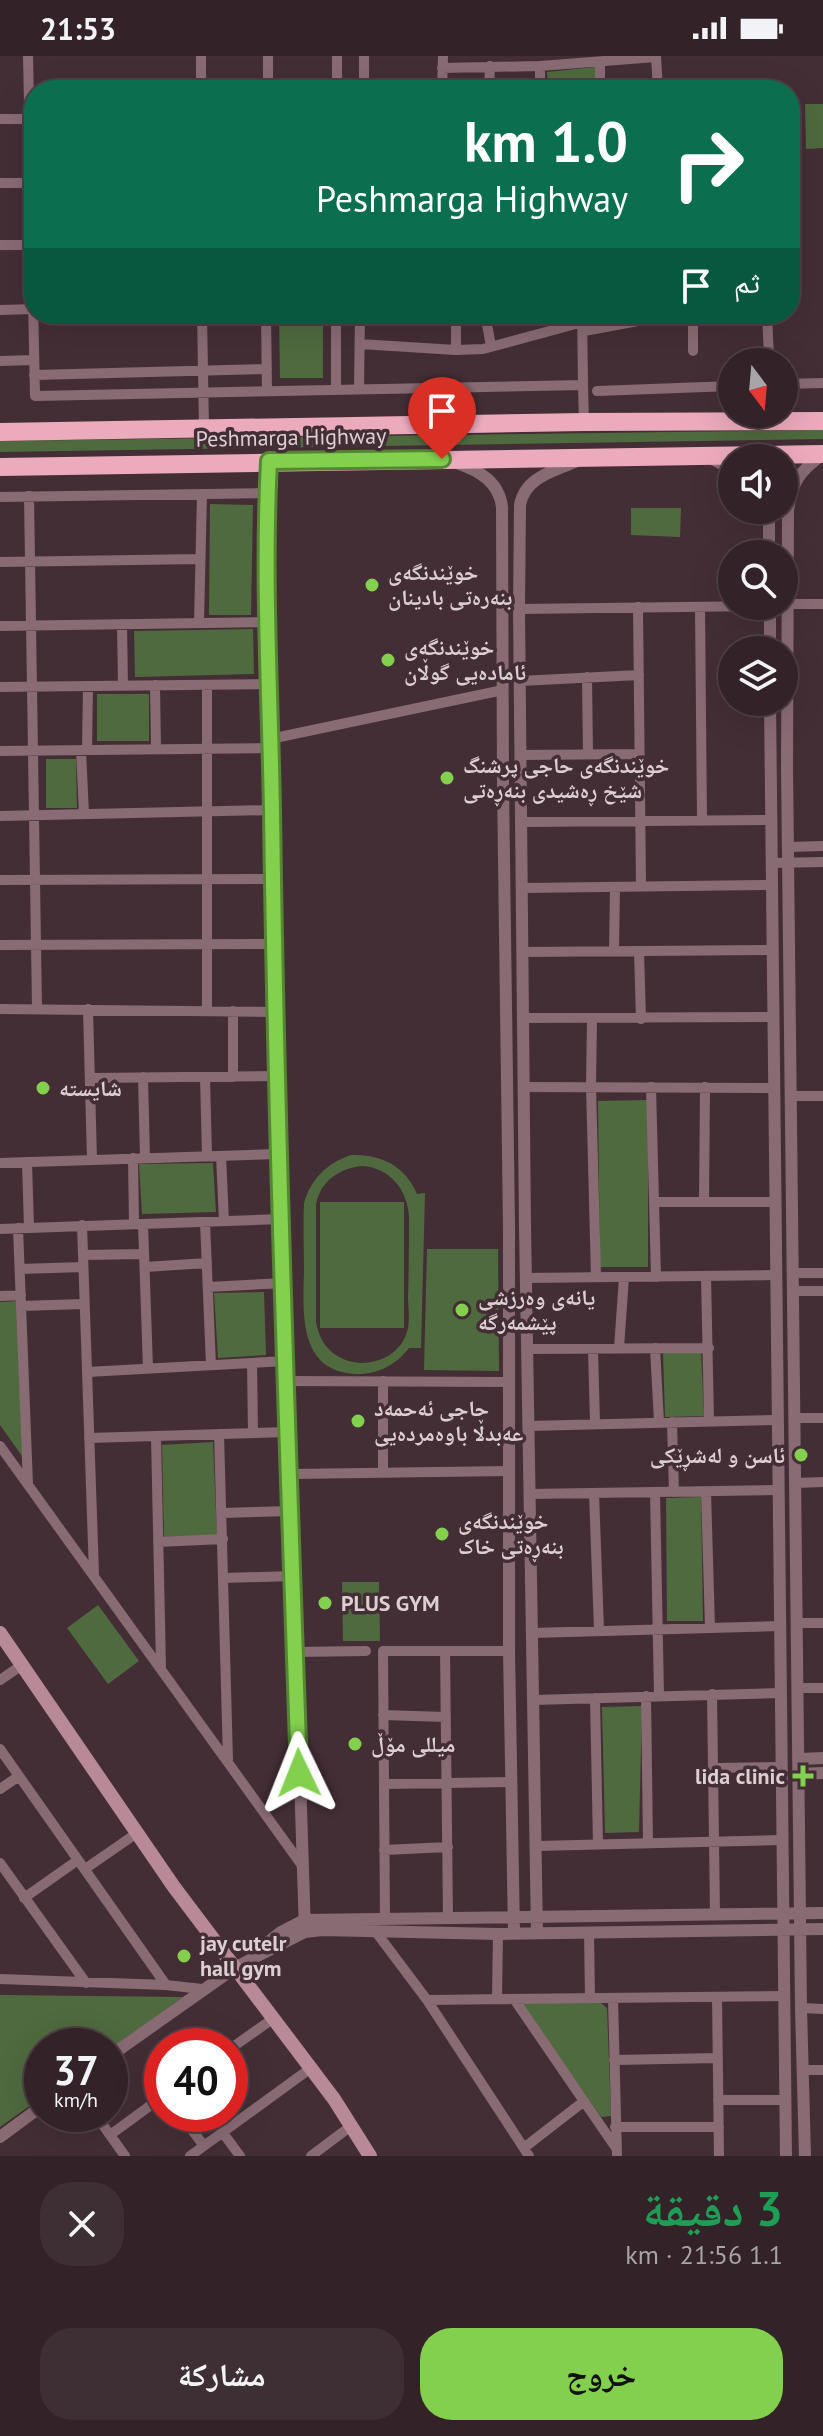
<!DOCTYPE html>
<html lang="ar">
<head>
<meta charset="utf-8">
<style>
  body { margin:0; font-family:"PT Sans","Noto Naskh Arabic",sans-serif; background:#3e2f34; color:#f1f3f6; direction:rtl; height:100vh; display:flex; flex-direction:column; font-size:30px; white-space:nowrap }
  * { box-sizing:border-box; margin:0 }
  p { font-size:26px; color:#a9a4a8 }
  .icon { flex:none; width:44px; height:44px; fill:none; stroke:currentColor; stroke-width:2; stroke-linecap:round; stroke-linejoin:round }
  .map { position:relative; height:2100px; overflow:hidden; direction:ltr }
  .sheet { display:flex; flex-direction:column; background:#332228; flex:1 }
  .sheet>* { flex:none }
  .guide { position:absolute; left:24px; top:24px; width:776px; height:244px; border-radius:32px; box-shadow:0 8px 32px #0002,0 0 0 2px #4e3f45; direction:rtl; background:#0b6e4f; color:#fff; overflow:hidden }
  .needle { width:52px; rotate:164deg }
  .buttons { position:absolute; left:718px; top:292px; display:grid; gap:16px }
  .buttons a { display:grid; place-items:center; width:80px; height:80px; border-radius:50%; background:#332228; box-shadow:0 8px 32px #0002,0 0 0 2px #4e3f45; font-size:40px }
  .speed { position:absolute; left:24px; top:1972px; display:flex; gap:16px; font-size:40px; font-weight:700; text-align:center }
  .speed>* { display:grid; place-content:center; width:104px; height:104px; border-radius:50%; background:#332228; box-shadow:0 8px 32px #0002,0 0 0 2px #4e3f45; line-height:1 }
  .speed small { font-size:20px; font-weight:400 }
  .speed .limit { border:12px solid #d22; background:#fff; color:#111 }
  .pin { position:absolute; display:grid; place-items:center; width:68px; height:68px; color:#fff; margin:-82px -34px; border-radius:50% 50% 50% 0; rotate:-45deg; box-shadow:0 0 8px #0007 }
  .pin .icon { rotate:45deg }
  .me { position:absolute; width:88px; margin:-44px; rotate:358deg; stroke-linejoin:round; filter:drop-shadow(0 0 6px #0008) }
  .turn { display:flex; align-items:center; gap:28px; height:168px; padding:0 40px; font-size:36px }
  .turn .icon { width:104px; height:104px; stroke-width:2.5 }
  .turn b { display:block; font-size:56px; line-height:68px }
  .then { display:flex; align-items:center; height:76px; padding:0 40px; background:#0003; gap:16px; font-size:30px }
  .round { display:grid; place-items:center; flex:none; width:84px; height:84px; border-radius:32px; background:#3e2f34 }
  .headline { display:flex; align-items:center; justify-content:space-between; height:136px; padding:0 40px }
  h1 { font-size:48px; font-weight:700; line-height:60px; color:#1e9e55 }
  .primary-button { display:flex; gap:16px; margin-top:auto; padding:16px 40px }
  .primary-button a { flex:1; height:92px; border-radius:32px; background:#83d04e; color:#111; font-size:32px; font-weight:700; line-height:92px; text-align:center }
  .primary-button a+a { background:#3e2f34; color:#f1f3f6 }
  .status { display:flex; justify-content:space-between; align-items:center; height:56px; padding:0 40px; background:#332228; direction:ltr }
  .status svg { height:22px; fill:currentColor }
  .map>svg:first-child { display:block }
  .green { fill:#4f6a3f; fill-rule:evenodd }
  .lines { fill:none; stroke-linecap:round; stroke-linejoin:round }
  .minor { stroke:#896b74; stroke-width:10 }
  .tertiary { stroke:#896b74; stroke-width:12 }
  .secondary { stroke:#b88996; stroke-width:14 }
  .trunk { stroke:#ecaabd; stroke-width:18 }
  .route-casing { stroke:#558733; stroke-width:20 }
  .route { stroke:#83d04e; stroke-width:14 }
  .poi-dot { fill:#83d04e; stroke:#442e35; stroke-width:3 }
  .labels { text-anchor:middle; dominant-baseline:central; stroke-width:7; stroke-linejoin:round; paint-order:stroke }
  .street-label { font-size:22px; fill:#dcced1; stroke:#442e35 }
  .poi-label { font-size:22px; font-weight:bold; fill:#dcced1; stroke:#442e35; text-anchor:start }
</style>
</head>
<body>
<div class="status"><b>21:53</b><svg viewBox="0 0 49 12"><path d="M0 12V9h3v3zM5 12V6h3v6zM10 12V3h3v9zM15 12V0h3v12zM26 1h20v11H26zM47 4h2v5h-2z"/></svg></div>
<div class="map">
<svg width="823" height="2100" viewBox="0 0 823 2100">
  <rect width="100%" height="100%" fill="#442e35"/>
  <path class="green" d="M595 11V34H548L547 16Z
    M805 48H823V92L806 93Z
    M279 258H323V322H280Z
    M823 374V383L0 396V385Z
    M210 448 253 449 251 559H209Z
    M631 452H681L680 481 631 479Z
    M253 573 254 618 135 621 134 575Z
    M97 638H149V685H97Z
    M46 703H76L77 752H46Z
    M648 1044V1211H600L598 1045Z
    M351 1099C380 1098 405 1109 417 1138L425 1137 421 1292H409C396 1309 377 1319 355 1318 298 1315 303 1256 304 1215 304 1193 303 1170 304 1147 311 1123 327 1107 351 1099ZM362 1110C390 1112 407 1133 409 1160 409 1187 409 1214 408 1241 408 1250 410 1262 408 1272 399 1317 325 1322 316 1266V1149C320 1125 340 1112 362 1110Z
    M213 1107 216 1156 142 1158 139 1108Z
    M320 1146H404V1272H320Z
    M427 1193H498L499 1315 424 1314Z
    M264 1236 266 1299 218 1302 214 1237Z
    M17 1245 22 1400 0 1369V1246Z
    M701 1296 704 1360 665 1361 663 1297Z
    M213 1386 217 1479 164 1481 162 1389Z
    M701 1441 703 1565H667L666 1442Z
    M342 1526H379L380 1585H343Z
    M98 1549 139 1605 108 1628 67 1572Z
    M642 1650 639 1776 605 1777 602 1651Z
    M0 1939 183 1941 110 1993V1990H42V2041L0 2071Z
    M521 1947H601L607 1952 611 2060 601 2061Z"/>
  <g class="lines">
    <path class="minor" d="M28 0 35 340 583 329 584 366
      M201 0V34
      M268 0V34
      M656 0 658 34
      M540 10V34
      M442 12 540 10 656 1
      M337 34V0
      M364 34V0
      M442 34 443 0
      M489 34 490 10
      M600 34V6
      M0 63H34
      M0 127H34
      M0 189H34
      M0 254 34 253
      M202 258 204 372
      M266 258 267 335
      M485 258 491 290
      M582 258 583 329
      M693 258V295
      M767 258 769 301
      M584 275 676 258
      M360 288 456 294 483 293 583 266
      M456 294V258
      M0 305 34 304
      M34 319 267 313
      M784 328 823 327
      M359 333 360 258
      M336 334V258
      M597 335 732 330
      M29 440 37 952
      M0 441 267 437
      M0 506 200 503
      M789 548H823
      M638 551 641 830
      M700 551 702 764
      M519 553 770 550
      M199 567 202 438
      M122 568 123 630
      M0 570 266 566
      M587 621 588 698
      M520 625 639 619
      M155 629 156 692
      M207 629V954
      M0 631 269 628
      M270 683 503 634
      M81 694 84 758
      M87 694 88 630
      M0 695 271 692
      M521 699 639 698
      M0 760 272 754
      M522 766 771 764
      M788 791 823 790
      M771 807 823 806
      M0 824 272 823
      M523 832 772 829
      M0 889 273 888
      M614 895 615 831
      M639 895 641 963
      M523 896 772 894
      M0 953 276 956
      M88 953 92 1104
      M233 955V1021
      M523 962 773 961
      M592 963 591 1030 596 1221
      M143 1021 145 1102
      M205 1021 207 1100
      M90 1022 278 1020
      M525 1031 773 1032
      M651 1031 656 1221
      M791 1040H823
      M221 1100 224 1165
      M133 1102 134 1168
      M27 1106 29 1172
      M0 1107 279 1098
      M654 1146H775
      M704 1146 705 1031
      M205 1166 211 1309
      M143 1168 148 1312
      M82 1169 94 1518
      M18 1172 28 1429
      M0 1173 282 1163
      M83 1199 144 1198
      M145 1211 207 1207
      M20 1213 83 1211
      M794 1217H823
      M706 1220 709 1365
      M526 1222 775 1219
      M208 1231 284 1227
      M794 1235H823
      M0 1240 21 1239
      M21 1250 84 1248
      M619 1292 624 1221
      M655 1292 659 1366
      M527 1293 709 1292
      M593 1293 595 1367
      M252 1307 253 1377
      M87 1316 286 1305
      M287 1325 509 1326
      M383 1325V1417
      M794 1362H823
      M672 1366 674 1436
      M528 1370 777 1364
      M219 1378 228 1704
      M156 1381 161 1611
      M89 1382 288 1376
      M0 1390 301 1808
      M290 1418 509 1415
      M795 1427 823 1426
      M706 1435 710 1572
      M655 1436 659 1639
      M594 1437 599 1574
      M529 1438 778 1434
      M222 1457 291 1455
      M158 1486 223 1483
      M224 1522 293 1520
      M797 1567H823
      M532 1577 780 1570
      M445 1595 448 1862
      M295 1596 366 1595
      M0 1624 22 1609
      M797 1632H823
      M712 1638 715 1857
      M646 1640 648 1787
      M595 1642 598 1788
      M533 1644 781 1637
      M383 1659 446 1661
      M0 1693 166 1929
      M713 1712 781 1711
      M384 1728 511 1726
      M0 1733 19 1720
      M536 1790 783 1784
      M384 1794 448 1791
      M0 1807 86 1927
      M85 1813 137 1777
      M24 1842 78 1804
      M385 1863 383 1595H509
      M376 1876 427 1944 529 2100
      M589 1876 590 1942
      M0 1923 166 1929 202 1933
      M717 1941 719 2100
      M613 1942 617 2100
      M497 1943 498 1878
      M514 1943 616 2092
      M427 1944 785 1940
      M801 1952 823 1953
      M230 1993 274 1962
      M614 2004 718 2002
      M802 2014H823
      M718 2044H786
      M95 2058 125 2100
      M180 2058 204 2090
      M615 2071H719
      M223 2077 240 2100
      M110 2079 162 2041
      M525 2091 583 2046
      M190 2100 311 2012
      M311 2100 351 2070"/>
    <path class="tertiary" d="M708 401 732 413
      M269 405 266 566 271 692 273 888 305 1876
      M457 407C480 415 499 426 502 451L503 730 509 1170V1595L514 1877
      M769 454V498
      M770 550V594
      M770 646 786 2100
      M800 1703 823 1702
      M800 1718 823 1717
      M537 1877 525 1170 519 553 520 449C525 421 554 415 577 405
      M253 1898 281 1876 304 1864 823 1857
      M110 2000 236 1911 305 1876 322 1874 498 1878 823 1873
      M0 2081 42 2050
      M805 2100 801 1952 787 712 788 455C792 425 799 416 823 398"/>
    <path class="secondary" d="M0 1577 174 1831 334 2043 370 2100"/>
    <path class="trunk" d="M0 376 584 366 823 365
      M0 411 823 398"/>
  </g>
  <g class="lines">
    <defs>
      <path id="route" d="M299 1717C288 1396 276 1075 272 755 270 638 263 522 269 405L442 403"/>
    </defs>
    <use href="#route" class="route-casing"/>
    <use href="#route" class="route"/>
  </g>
  <g class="poi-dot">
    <circle cx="372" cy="529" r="8"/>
    <circle cx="388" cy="604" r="8"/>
    <circle cx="447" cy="722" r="8"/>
    <circle cx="43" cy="1032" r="8"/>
    <circle cx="462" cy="1254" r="8"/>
    <circle cx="358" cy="1365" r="8"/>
    <circle cx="801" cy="1399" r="8"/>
    <circle cx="442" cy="1478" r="8"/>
    <circle cx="325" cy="1547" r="8"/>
    <circle cx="355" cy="1688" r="8"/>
    <path d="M799 1708h8v8h8v8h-8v8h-8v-8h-8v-8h8z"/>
    <circle cx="184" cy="1900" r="8"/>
  </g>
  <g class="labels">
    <g class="street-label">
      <text transform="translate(291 381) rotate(-1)">Peshmarga Highway</text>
    </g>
    <g class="poi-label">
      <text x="388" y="516">خوێندنگەی<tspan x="388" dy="25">بنەرەتی بادینان</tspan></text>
      <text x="404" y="591">خوێندنگەی<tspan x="404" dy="25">ئامادەیی گوڵان</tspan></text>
      <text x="463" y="709">خوێندنگەی حاجی پرشنگ<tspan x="463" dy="25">شێخ ڕەشیدی بنەڕەتی</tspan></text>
      <text x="59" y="1032">شایستە</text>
      <text x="478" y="1241">یانەی وەرزشی<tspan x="478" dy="25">پێشمەرگە</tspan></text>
      <text x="374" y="1352">حاجی ئەحمەد<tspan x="374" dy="25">عەبدڵا باوەمردەیی</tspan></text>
      <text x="785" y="1399" text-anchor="end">ئاسن و لەشڕێکی</text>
      <text x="458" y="1465">خوێندنگەی<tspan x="458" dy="25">بنەڕەتی خاک</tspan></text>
      <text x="341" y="1547">PLUS GYM</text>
      <text x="371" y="1688">میللی مۆڵ</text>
      <text x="785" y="1720" text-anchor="end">lida clinic</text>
      <text x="200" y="1887">jay cutelr<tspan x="200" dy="25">hall gym</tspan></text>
    </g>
  </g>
</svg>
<div class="buttons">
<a><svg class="needle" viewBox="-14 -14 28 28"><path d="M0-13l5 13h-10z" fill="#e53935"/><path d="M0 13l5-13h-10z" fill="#a9a4a8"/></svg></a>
<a><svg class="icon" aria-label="sound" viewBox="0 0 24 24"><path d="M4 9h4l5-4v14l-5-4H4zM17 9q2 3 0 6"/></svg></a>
<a><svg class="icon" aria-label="search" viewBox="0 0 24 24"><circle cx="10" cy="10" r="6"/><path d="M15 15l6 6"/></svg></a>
<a><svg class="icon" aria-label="layers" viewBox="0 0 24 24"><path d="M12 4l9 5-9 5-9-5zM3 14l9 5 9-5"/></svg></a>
</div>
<div class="speed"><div>37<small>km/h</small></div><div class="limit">40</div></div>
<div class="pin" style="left:442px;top:403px;background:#d93025"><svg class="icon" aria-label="arrive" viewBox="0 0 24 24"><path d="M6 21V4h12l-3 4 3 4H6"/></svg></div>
<svg class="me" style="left:299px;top:1717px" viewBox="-20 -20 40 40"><path d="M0-17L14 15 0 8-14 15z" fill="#83d04e" stroke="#fff" stroke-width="4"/></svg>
<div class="guide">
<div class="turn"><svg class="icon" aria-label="right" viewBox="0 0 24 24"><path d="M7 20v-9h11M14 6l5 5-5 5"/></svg><div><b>1.0 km</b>Peshmarga Highway</div></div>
<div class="then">ثم<svg class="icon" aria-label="arrive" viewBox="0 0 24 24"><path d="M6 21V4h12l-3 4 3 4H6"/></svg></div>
</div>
</div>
<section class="sheet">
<div class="headline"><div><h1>3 دقيقة</h1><p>1.1 km · 21:56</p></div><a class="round"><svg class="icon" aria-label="close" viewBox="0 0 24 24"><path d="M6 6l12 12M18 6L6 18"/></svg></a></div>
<div class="primary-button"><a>خروج</a><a>مشاركة</a></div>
</section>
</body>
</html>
